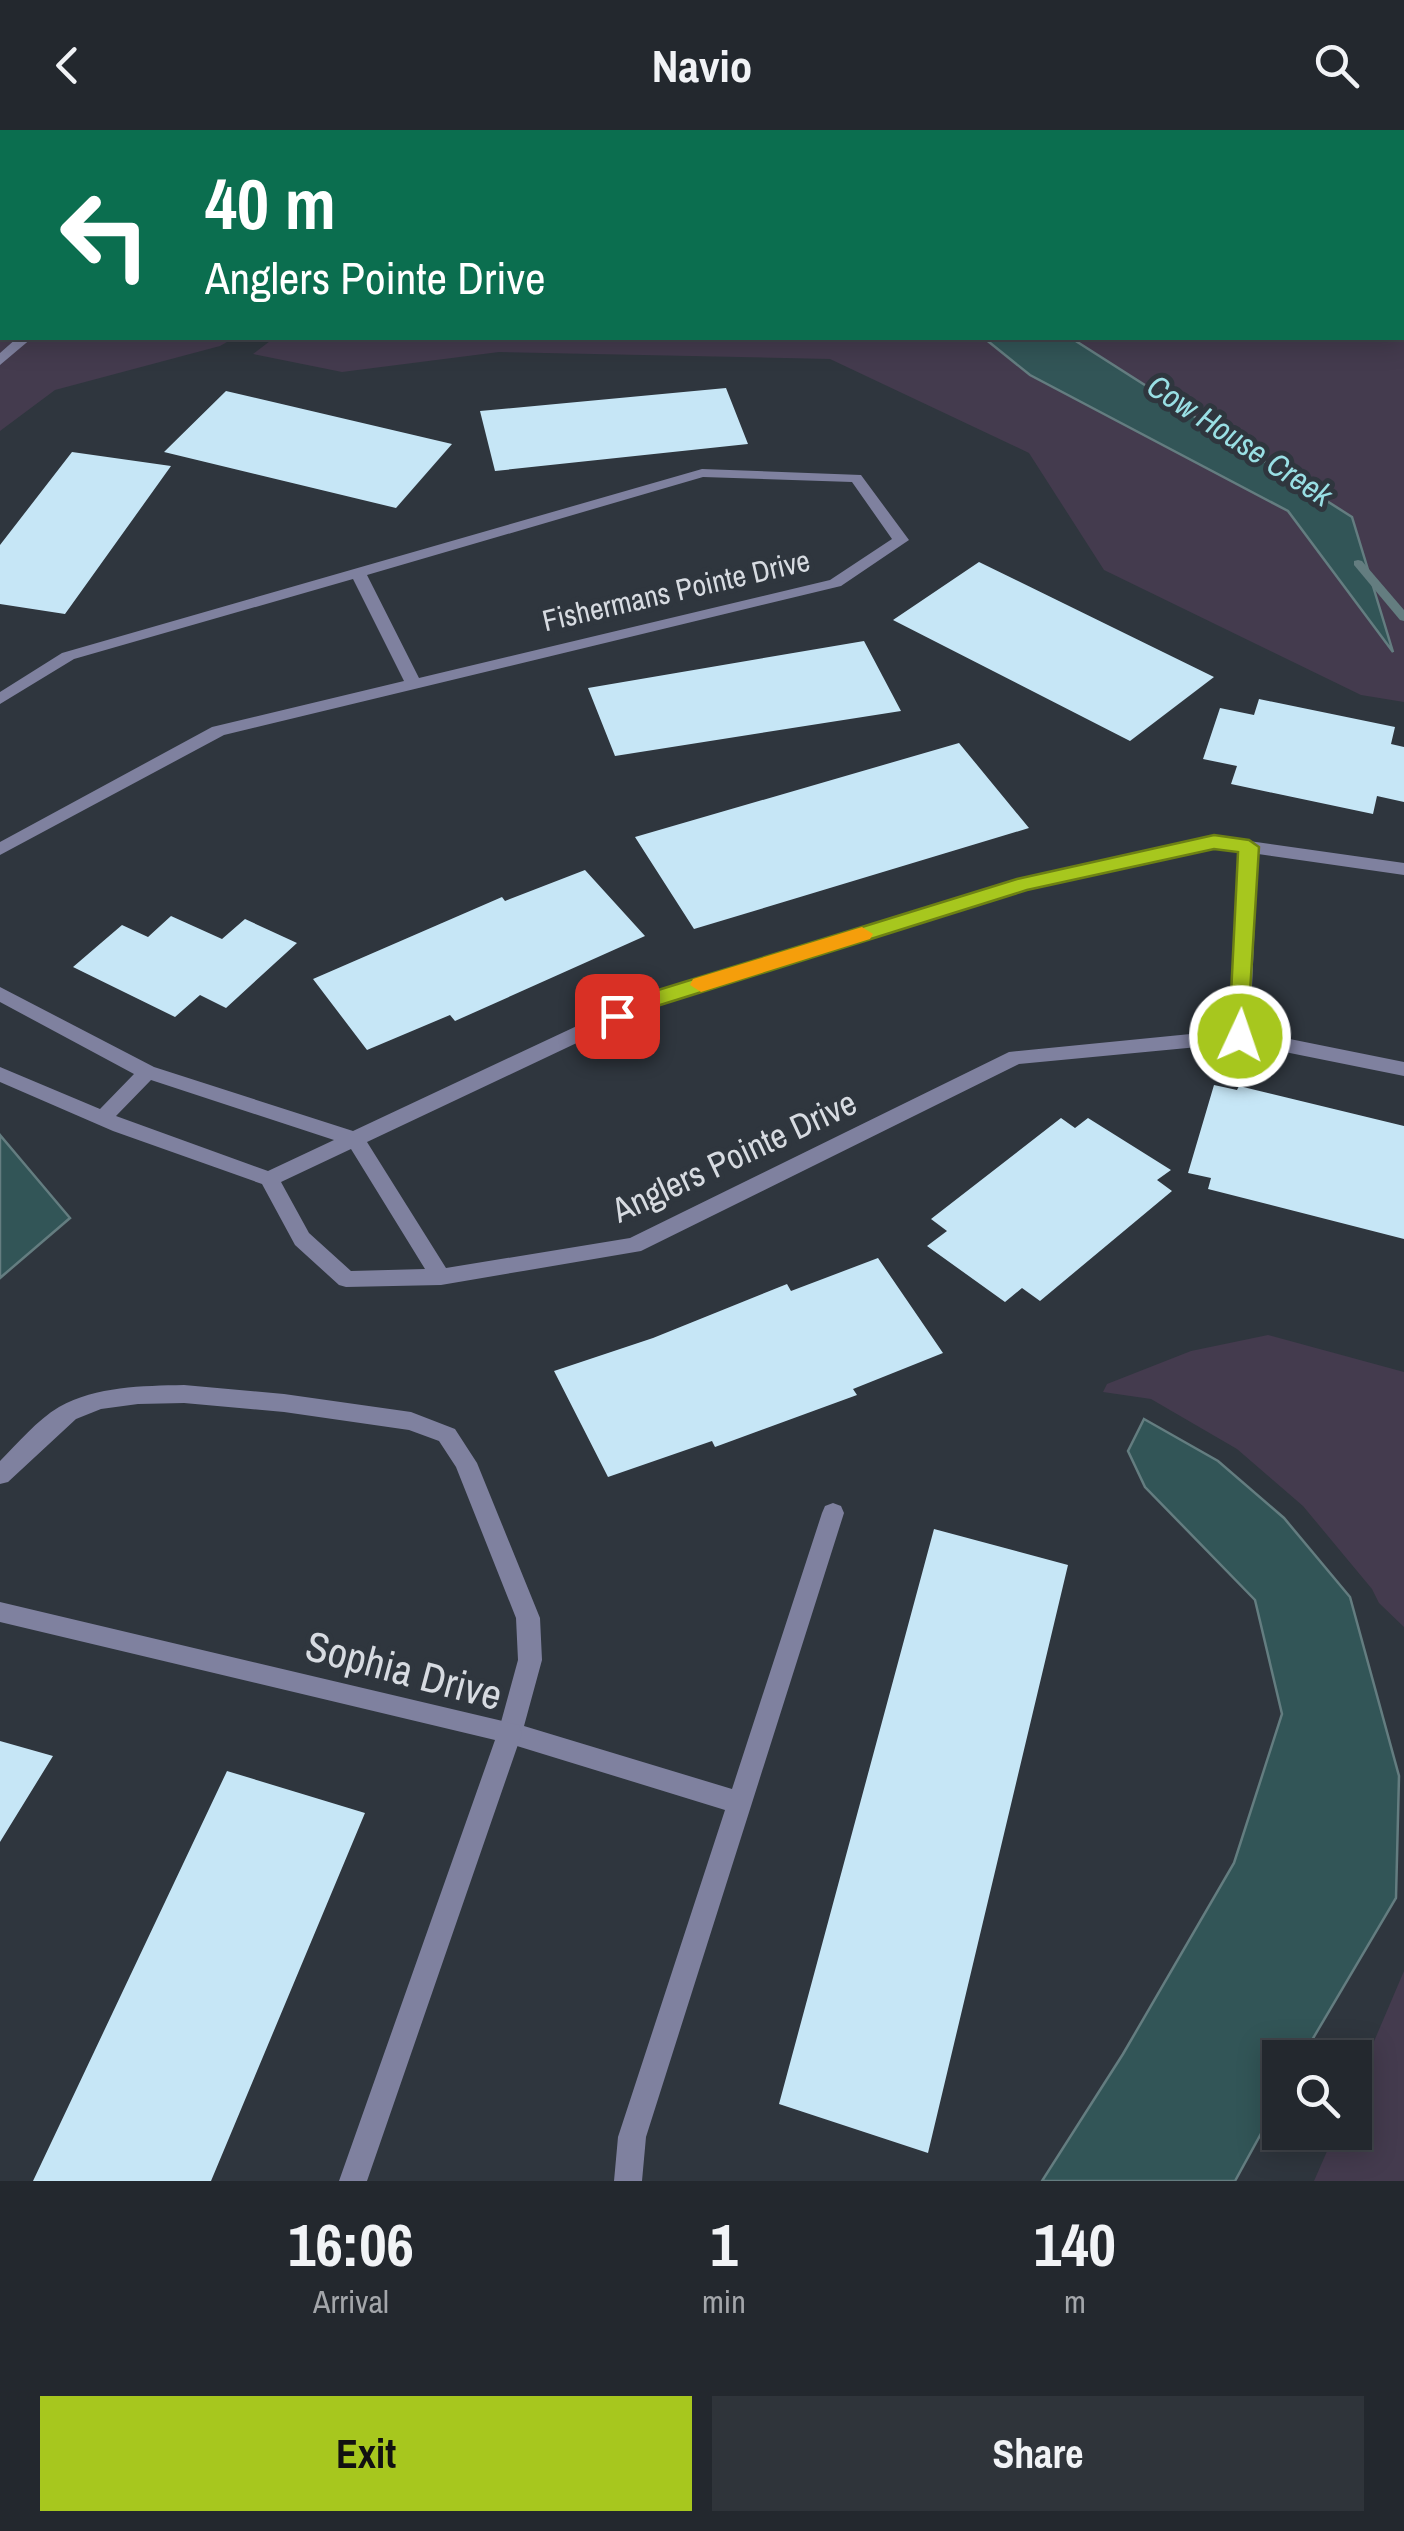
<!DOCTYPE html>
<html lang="en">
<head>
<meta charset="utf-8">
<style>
  body { margin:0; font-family:"Archivo Narrow",sans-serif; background:#2f343a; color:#f1f3f6; height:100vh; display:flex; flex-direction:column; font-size:38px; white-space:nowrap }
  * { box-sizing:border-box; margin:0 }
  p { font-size:32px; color:#a3a6aa }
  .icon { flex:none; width:55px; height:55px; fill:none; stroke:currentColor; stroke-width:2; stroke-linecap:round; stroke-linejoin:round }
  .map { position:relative; height:2051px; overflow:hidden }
  .details { display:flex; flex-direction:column; background:#23282e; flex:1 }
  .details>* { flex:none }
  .guide { position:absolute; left:0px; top:0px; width:1405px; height:210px; box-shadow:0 5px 25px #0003,0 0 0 2px #40444a; background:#0b6e4f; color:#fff; overflow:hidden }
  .controls { position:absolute; left:1262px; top:1910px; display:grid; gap:20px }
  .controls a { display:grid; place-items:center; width:110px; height:110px; border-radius:0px; background:#23282e; box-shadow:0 5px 25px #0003,0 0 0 2px #40444a; font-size:50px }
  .pin { position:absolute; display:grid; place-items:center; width:85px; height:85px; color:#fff; margin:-42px; border-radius:20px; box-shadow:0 5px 15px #0006 }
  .me { position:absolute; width:110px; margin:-55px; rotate:3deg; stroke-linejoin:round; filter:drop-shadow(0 0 8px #0008) }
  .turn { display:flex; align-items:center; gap:35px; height:210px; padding:0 40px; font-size:45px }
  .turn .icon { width:130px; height:130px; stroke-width:2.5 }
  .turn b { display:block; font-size:70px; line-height:85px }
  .eta { display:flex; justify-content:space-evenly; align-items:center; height:170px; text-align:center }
  .eta b { font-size:60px; font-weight:700; line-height:70px }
  .primary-button { display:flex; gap:20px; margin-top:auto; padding:20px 40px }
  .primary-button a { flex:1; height:115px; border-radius:0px; background:#a7c71e; color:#111; font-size:40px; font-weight:700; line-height:115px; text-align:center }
  .primary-button a+a { background:#2f343a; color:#f1f3f6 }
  header { display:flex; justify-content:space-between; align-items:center; height:130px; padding:0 40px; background:#23282e; font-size:45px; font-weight:700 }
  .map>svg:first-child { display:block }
  .green { fill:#443b4e }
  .water { fill:#325557; stroke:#647d80; stroke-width:2.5 }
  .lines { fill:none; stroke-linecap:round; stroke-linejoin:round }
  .stream { fill:#647d80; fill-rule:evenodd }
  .building { fill:#c6e6f6 }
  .lane { fill:#7f819f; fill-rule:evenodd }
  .street { fill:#7f819f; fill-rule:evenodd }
  .primary { stroke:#ccd0f4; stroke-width:25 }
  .route { fill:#a7c71e; stroke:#6d8114; stroke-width:2.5 }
  .slow { fill:#f59e0b }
  .labels { text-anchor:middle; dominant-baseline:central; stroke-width:10; stroke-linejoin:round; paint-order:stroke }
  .far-street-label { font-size:30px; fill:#d7dbe1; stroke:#2f363e }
  .far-water-label { font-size:32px; font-style:italic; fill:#99dfe4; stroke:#2f363e }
  .street-label { font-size:35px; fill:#d7dbe1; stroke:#2f363e }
  .near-street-label { font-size:42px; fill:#d7dbe1; stroke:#2f363e }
</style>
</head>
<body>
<header><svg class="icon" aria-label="back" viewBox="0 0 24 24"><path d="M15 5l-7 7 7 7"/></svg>Navio<svg class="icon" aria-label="search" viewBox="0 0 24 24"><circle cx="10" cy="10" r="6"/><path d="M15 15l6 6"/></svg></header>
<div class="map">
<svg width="1404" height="2051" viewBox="0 0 1404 2051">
  <rect width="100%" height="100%" fill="#2f363e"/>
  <path class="green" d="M0 74 2 208H234L220 216 55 260 0 301Z
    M1404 123V572L1361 565 1104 440 1029 323 830 229 499 222 342 242 253 224 274 208H1402Z
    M1268 1205 1404 1242V1497L1379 1473 1372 1459 1303 1376 1237 1319 1151 1269 1103 1262 1107 1254 1191 1221Z
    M1404 1841V2051H1314L1335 2003 1355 2002V1956Z"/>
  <path class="water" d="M0 0H611L625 2H2V75Z
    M984 208H1071L1352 387 1393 522 1288 381 1030 245Z
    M0 1005 70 1088 0 1148Z
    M1144 1289 1218 1331 1284 1388 1350 1467 1399 1646 1396 1768 1302 1927 1280 1928V1969L1235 2051H1042L1123 1924 1234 1733 1282 1584 1255 1470 1145 1357 1128 1321Z"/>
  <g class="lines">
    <path class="stream" d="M1358 430 1362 431 1404 480V491L1400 490 1354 435V431Z"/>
  </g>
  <path class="building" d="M726 258 748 314 495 341 480 281Z
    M226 261 452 314 396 378 164 322Z
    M72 322 171 336 65 484 0 474V415Z
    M979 432 1214 547 1130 611 893 490Z
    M864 511 901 581 615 626 588 558Z
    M1259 569 1395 597 1391 614 1404 617V672L1377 666 1373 684 1231 654 1237 636 1203 629 1220 578 1254 585Z
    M959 613 1029 698 694 799 635 707Z
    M585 740 645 806 455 891 450 885 367 920 313 849 502 767 505 771Z
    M171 786 222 809 245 789 297 813 226 878 200 865 175 887 73 837 122 795 148 807Z
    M1214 955 1237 960 1239 956 1404 996V1109L1208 1059 1211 1048 1188 1043Z
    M1061 988 1075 998 1088 988 1171 1040 1157 1050 1172 1061 1040 1171 1022 1158 1005 1172 927 1116 947 1101 931 1089Z
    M878 1128 943 1223 853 1259 857 1265 715 1317 712 1311 608 1347 554 1241 653 1208 787 1154 791 1161Z
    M934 1399 1068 1435 928 2023 779 1974Z
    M0 1611 53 1626 0 1712Z
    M227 1641 365 1683 211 2051H33Z"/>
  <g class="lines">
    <path class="lane" d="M2 103V113L0 114V104Z
      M0 128 2 129V137L0 136Z
      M17 208H32L0 235V223Z
      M184 1255 284 1264 411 1282 455 1299 477 1333 540 1488 542 1530 524 1596 732 1659 822 1383 825 1376 833 1373 841 1376 844 1383 646 2007 642 2051H614L618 2007 725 1680 501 1611 498 1603 518 1530 516 1488 456 1337 439 1311 409 1300 284 1282 184 1273 138 1274 101 1279 76 1289 8 1352 0 1354V1331C18 1313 37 1290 59 1277 97 1256 142 1256 184 1255Z"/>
    <path class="street" d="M702 339 861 345 909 410 841 456 224 605 0 725V712L212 597 404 551 353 449 74 529 0 574V562L62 523ZM703 347 852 352 892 409 830 450 419 548 367 445Z
      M1214 706 1404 733V745L1258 724 1250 901 1404 932V946L1240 913 1019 934 641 1121 441 1155 346 1157 339 1155 295 1115 262 1054 113 1001 0 952V937L100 979 134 944 0 872V857L154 937 353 1001 643 865 1018 750ZM1214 718 1240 721 1231 900 1009 922 630 1108 446 1138 367 1012 657 875 1026 759ZM151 950 334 1010 268 1041 116 986ZM351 1019 425 1139 351 1141 309 1103 281 1052Z
      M0 1472 519 1595 522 1603 367 2051H339L495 1610 0 1492Z"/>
    <path class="primary" d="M17 2 23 0"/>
  </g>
  <path class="route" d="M1214 705 1249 710 1259 717 1247 911 1240 913 1229 906 1238 722 1214 719 1027 760 657 876 617 893 606 886 609 880 642 865 1017 749Z"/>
  <path class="slow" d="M862 797 873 804 870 809 701 862 690 855 693 849Z"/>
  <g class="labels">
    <g class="far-street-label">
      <text transform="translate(676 460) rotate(-13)">Fishermans Pointe Drive</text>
    </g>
    <g class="far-water-label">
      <text transform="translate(1240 310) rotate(33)">Cow House Creek</text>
    </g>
    <g class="street-label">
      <text transform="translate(734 1026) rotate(-25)">Anglers Pointe Drive</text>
    </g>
    <g class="near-street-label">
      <text transform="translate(404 1540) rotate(15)">Sophia Drive</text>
    </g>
  </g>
</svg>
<div class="controls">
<a><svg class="icon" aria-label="search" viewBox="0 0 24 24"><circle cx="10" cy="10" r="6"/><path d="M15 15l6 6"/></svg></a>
</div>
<div class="pin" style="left:617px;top:886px;background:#d93025"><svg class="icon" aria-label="arrive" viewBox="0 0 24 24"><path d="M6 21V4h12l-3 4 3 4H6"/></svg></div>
<svg class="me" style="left:1240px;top:906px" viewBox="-20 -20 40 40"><circle r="17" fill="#a7c71e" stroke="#fff" stroke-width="3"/><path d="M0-11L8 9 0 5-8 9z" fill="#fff"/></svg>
<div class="guide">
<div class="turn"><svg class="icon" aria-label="left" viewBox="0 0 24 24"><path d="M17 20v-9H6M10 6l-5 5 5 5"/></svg><div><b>40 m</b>Anglers Pointe Drive</div></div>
</div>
</div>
<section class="details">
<div class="eta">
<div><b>16:06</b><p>Arrival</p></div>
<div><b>1</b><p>min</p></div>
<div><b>140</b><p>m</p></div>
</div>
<div class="primary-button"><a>Exit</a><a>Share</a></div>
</section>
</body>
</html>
